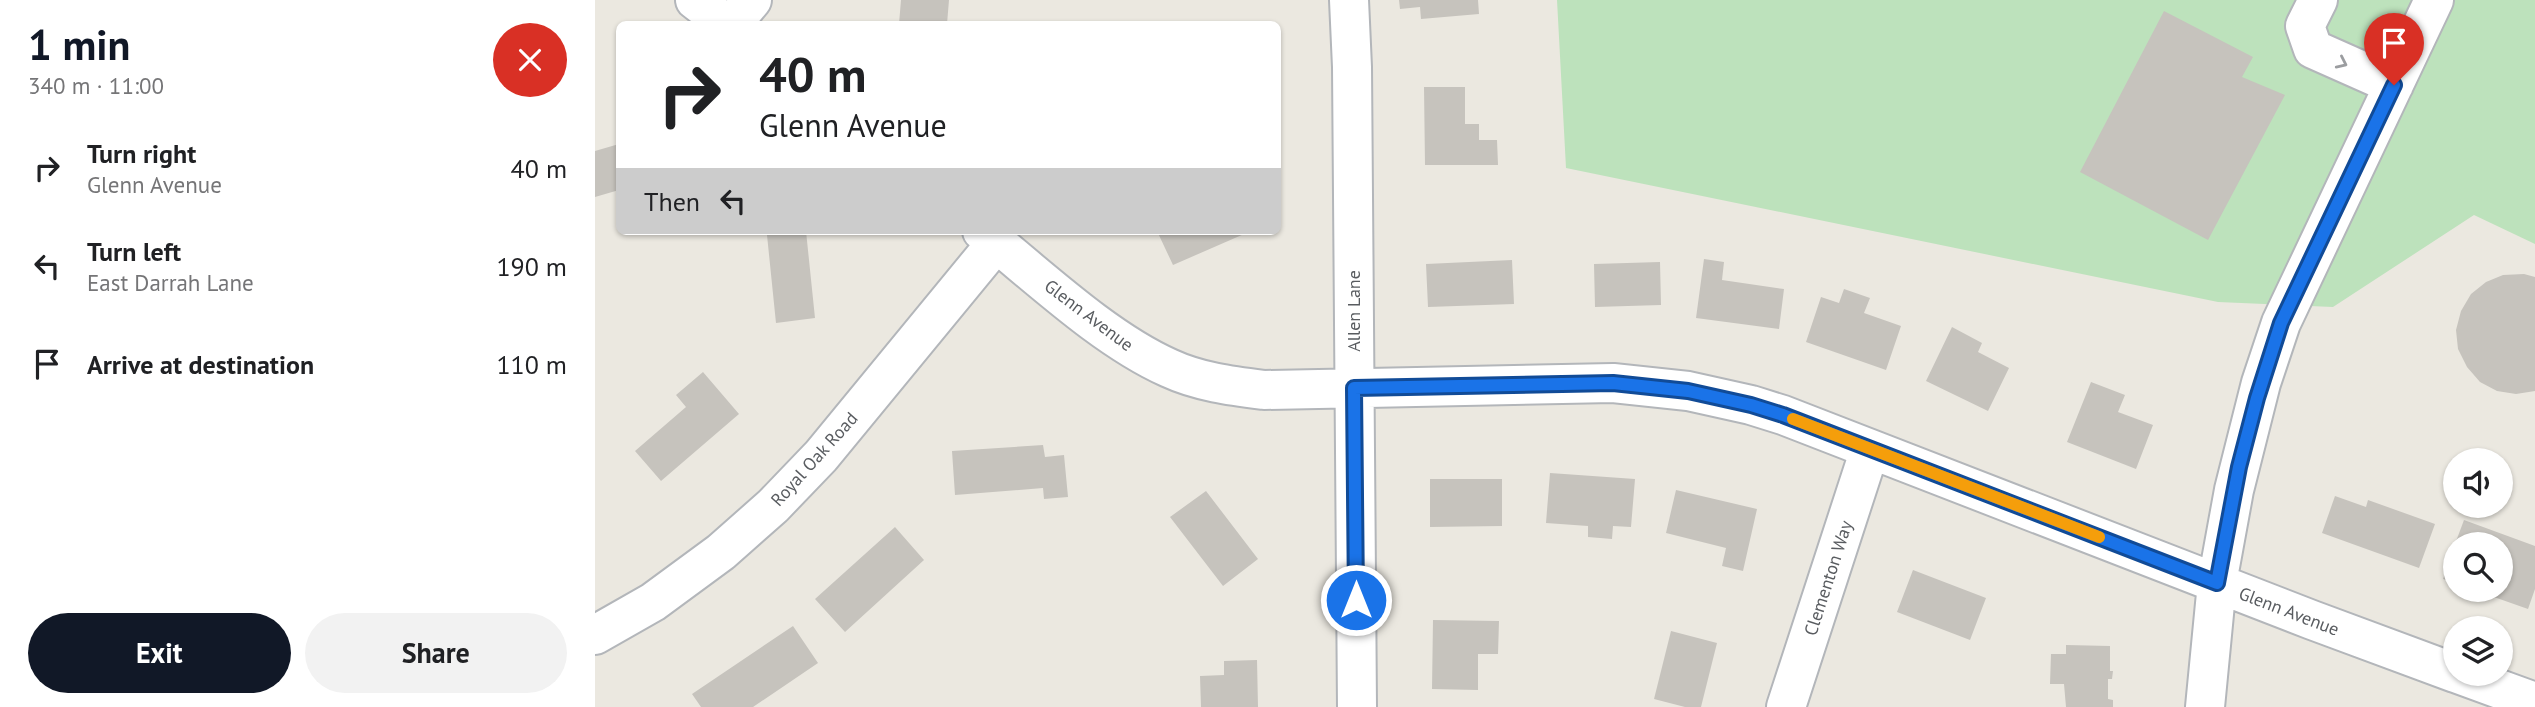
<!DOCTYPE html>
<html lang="en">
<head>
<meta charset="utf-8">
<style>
  body { margin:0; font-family:"PT Sans",sans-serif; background:#f2f2f2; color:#202124; height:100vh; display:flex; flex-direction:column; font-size:26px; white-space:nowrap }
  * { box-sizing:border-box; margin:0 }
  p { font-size:23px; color:#757577 }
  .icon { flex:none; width:38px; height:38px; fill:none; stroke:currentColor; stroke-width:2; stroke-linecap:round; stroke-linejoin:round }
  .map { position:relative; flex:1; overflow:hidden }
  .side { display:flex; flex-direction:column; background:#fff; width:595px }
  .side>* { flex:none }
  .guide { position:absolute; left:21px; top:21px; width:665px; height:214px; border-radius:10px; box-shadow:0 2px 5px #0004; background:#fff; color:#202124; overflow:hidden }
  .tools { position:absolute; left:1848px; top:448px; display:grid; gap:14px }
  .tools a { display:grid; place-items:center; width:70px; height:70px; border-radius:50%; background:#fff; box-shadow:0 2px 5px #0004; font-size:35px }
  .pin { position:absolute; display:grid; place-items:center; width:60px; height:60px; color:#fff; margin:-72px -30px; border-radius:50% 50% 50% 0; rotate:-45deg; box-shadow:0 0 7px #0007 }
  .pin .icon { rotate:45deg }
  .me { position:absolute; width:77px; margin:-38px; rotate:0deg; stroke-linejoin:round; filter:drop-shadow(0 0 5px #0008) }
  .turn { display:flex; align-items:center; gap:24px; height:147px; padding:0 28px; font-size:32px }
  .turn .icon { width:91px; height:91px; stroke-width:2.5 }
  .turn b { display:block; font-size:49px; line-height:60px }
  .then { display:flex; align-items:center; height:66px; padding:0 28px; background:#0003; gap:14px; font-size:26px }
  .round { display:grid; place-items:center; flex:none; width:74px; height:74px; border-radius:37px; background:#f2f2f2 }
  .headline { display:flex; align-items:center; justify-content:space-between; height:119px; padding:0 28px }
  h1 { font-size:42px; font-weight:800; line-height:52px; color:#111827 }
  .primary-button { display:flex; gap:14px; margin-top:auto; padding:14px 28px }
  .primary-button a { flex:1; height:80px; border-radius:42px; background:#111827; color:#fff; font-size:28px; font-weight:800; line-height:80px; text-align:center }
  .primary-button a+a { background:#f2f2f2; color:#202124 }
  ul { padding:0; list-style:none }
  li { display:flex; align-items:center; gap:21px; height:98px; padding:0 28px }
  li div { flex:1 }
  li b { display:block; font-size:26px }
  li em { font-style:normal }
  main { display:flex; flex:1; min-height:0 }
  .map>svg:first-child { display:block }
  .green { fill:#bde2bc }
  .building { fill:#c6c3bd }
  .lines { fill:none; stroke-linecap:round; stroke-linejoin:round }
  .minor-casing { stroke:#b3b6ba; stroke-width:42 }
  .minor { stroke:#fff; stroke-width:38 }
  .oneway { stroke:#9b9da0 }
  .route-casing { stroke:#114b97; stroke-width:18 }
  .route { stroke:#1a73e8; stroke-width:12 }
  .slow { stroke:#f59e0b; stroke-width:12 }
  .labels { text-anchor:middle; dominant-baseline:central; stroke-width:5; stroke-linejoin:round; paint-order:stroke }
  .street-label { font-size:18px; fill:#595c60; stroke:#fff }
</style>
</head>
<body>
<main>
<section class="side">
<div class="headline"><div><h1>1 min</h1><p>340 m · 11:00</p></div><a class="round" style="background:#d93025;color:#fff"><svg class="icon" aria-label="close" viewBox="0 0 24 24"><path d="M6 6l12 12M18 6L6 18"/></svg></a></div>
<ul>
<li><svg class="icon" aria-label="right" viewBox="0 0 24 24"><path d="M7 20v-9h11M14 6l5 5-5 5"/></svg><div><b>Turn right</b><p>Glenn Avenue</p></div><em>40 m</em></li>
<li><svg class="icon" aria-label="left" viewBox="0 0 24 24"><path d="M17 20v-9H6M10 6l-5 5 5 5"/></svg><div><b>Turn left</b><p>East Darrah Lane</p></div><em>190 m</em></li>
<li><svg class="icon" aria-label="arrive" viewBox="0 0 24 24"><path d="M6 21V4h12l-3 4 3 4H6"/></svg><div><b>Arrive at destination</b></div><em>110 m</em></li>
</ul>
<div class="primary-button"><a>Exit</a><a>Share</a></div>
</section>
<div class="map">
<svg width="1940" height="707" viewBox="0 0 1940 707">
  <rect width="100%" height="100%" fill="#ebe8e0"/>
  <path class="green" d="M962 0H1940V244L1879 215 1738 307 1623 302 971 168Z"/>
  <path class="building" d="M306 0H354L352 24H304Z
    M804 0H883L884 14 826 19 825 7 805 9Z
    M1569 11 1658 57 1647 77 1690 95 1613 240 1485 172Z
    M829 87H870V124H884V140H902L903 165H830Z
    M24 144V190L0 197V151Z
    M211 231 220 318 181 323 172 235Z
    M562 231H656L578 265Z
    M1109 259 1129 262 1127 280 1189 289 1184 329 1101 318Z
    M917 260 919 304 833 307 831 264Z
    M1065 262 1066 305 1000 307 999 264Z
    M1929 274 1940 277V391L1921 394 1902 391 1885 382 1872 367 1863 349 1861 330 1866 311 1876 294 1891 282 1908 275Z
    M1249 289 1275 298 1269 313 1306 326 1291 370 1211 342 1226 297 1244 303Z
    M1357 327 1387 343 1383 352 1414 368 1393 411 1331 381Z
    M108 372 144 414 66 481 40 451 91 407 81 395Z
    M1496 382 1530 395 1523 412 1558 425 1541 469 1472 442Z
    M448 445 450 457 469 455 473 497 449 499 448 488 360 495 357 451Z
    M955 473 1040 479 1036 527 1018 526 1017 539 993 537V526L951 523Z
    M835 479H907V526L835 527Z
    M1081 490 1162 509 1148 571 1127 566 1131 548 1071 533Z
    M611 491 663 559 628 586 575 517Z
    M1740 496 1771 507 1773 500 1840 524 1824 568 1727 533Z
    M1869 520 1940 546V589L1933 609 1879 590H1906V544H1860Z
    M300 527 329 560 250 632 220 599Z
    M1860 545V583L1848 579Z
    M1318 570 1391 598 1375 640 1302 612Z
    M838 620 904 621 903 654H883V690L837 689Z
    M198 626 223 663 158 707H106L97 694Z
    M1076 631 1122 643 1106 707H1090L1059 699Z
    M1471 645 1515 646V671H1518L1517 679H1513V699L1518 700V707H1471L1469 684H1455L1456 654H1471Z
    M662 660 663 707H606L605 676 629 675V661Z"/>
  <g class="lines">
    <defs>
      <path id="minor" d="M100 0 131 24
        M754 0 757 67 762 707
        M1723 0 1710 26 1718 49 1799 85
        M137 24 157 0
        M387 231C443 276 509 339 574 368 604 382 637 386 669 390L1018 383 1093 391 1156 405 1188 415 1717 620 1860 673
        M0 635 58 602 126 552 178 506 226 456 402 242
        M1863 674 1940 702
        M1191 707 1275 449
        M1610 707 1622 583 1639 490 1666 383 1686 323 1839 0"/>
    </defs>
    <use href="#minor" class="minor-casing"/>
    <use href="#minor" class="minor"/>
  </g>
  <defs><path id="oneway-chevron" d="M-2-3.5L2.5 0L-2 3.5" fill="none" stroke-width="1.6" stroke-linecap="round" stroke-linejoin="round" transform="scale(1.75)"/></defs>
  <use class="oneway" href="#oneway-chevron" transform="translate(1747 63) rotate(25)"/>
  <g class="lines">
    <defs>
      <path id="route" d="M761 600 759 388 1018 383 1093 391 1156 405 1188 415 1622 583 1644 467 1662 398 1686 323 1799 85"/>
    </defs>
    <use href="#route" class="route-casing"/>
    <use href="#route" class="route"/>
    <path class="slow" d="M1198 419 1504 537"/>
  </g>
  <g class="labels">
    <g class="street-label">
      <text transform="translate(758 311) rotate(-90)">Allen Lane</text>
      <text transform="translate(494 315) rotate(37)">Glenn Avenue</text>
      <text transform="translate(219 459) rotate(-48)">Royal Oak Road</text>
      <text transform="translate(1233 578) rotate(-72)">Clementon Way</text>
      <text transform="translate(1694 611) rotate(21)">Glenn Avenue</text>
    </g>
  </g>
</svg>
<div class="tools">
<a><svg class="icon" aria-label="sound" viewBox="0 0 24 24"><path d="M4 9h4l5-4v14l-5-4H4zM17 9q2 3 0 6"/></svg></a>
<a><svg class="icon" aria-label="search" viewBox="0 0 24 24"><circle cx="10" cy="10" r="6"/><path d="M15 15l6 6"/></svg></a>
<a><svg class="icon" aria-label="layers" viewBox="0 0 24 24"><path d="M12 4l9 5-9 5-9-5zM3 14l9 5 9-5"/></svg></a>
</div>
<div class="pin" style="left:1799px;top:85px;background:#d93025"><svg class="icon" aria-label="arrive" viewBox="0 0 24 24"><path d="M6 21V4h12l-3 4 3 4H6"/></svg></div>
<svg class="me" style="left:761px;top:600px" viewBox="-20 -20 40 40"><circle r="17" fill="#1a73e8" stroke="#fff" stroke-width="3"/><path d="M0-11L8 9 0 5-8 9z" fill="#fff"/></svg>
<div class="guide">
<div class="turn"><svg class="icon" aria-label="right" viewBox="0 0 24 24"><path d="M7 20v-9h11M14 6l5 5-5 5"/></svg><div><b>40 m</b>Glenn Avenue</div></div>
<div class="then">Then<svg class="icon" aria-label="left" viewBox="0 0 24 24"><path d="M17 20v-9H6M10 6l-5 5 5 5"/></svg></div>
</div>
</div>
</main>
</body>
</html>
